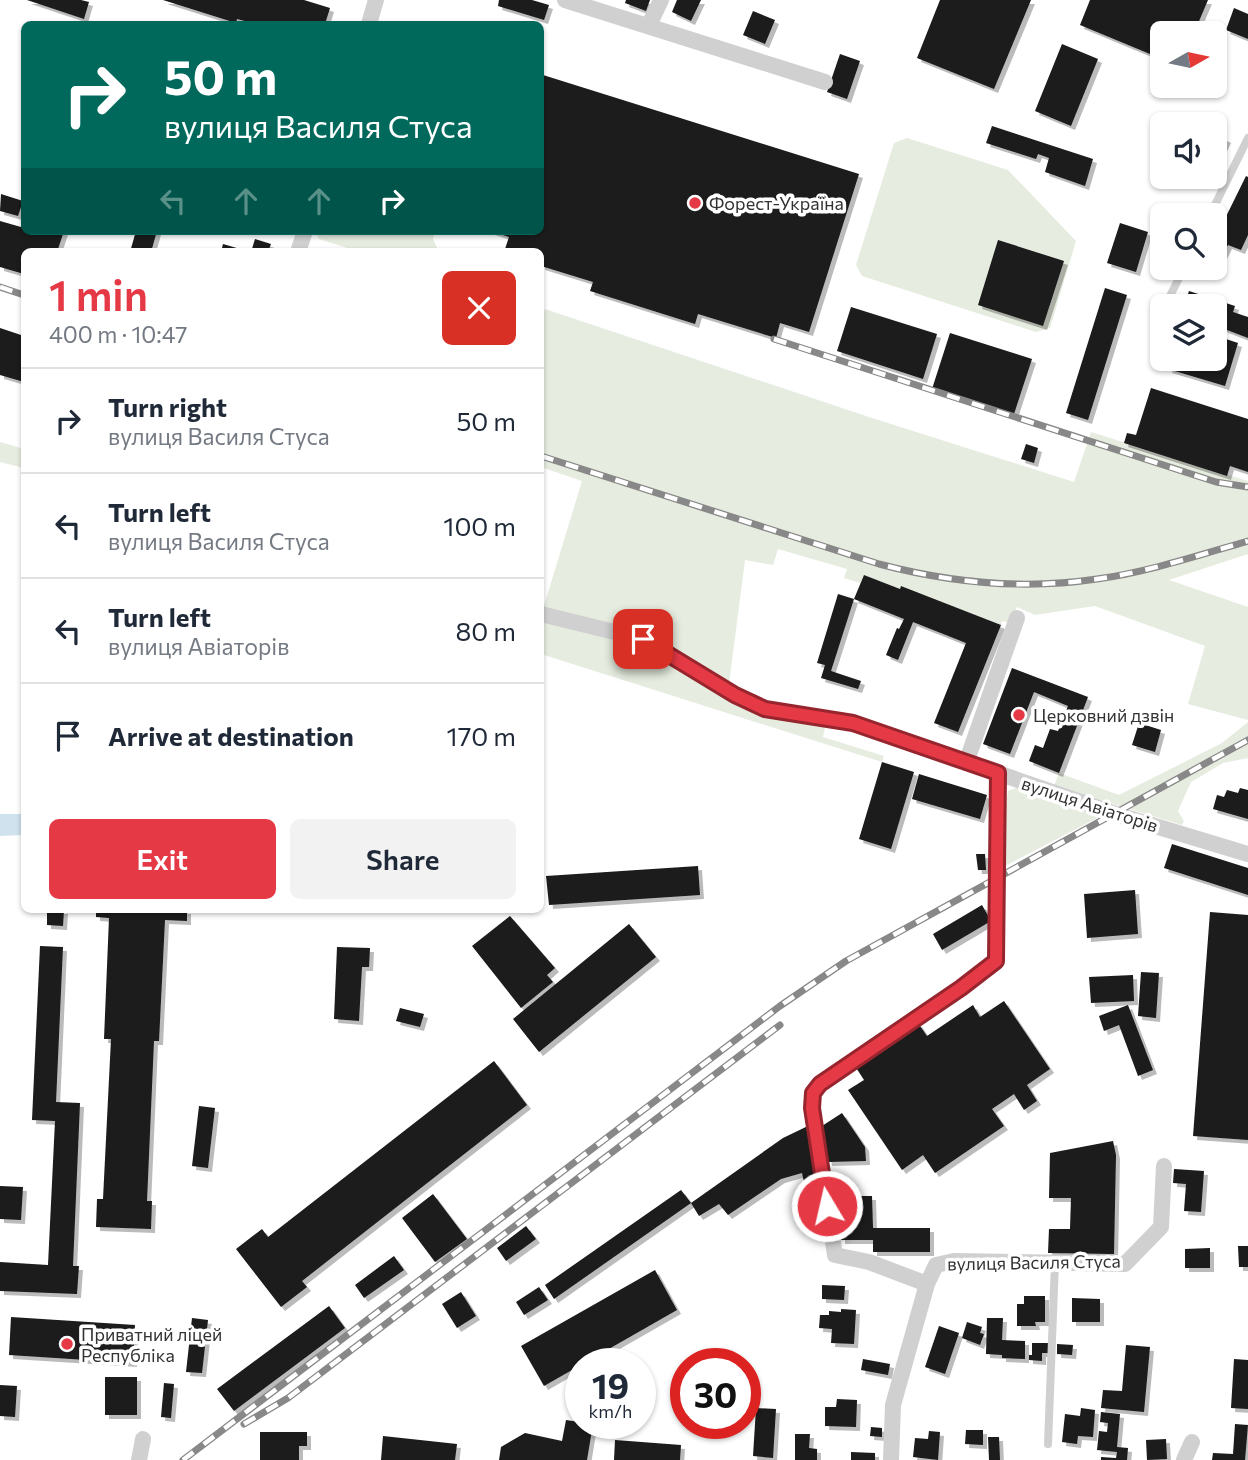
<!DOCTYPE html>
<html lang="en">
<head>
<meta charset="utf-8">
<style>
  body { margin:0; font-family:Commissioner,sans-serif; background:#f2f2f3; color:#1f2937; height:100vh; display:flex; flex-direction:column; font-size:26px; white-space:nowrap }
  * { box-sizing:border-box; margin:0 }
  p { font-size:23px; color:#747a83 }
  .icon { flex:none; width:38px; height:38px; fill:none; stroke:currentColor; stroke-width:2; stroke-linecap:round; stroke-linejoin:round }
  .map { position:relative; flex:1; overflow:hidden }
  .side { position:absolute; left:21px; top:248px; width:523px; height:665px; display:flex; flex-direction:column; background:#fff; border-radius:10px; box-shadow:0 2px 5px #0004 }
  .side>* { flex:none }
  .guide { position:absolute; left:21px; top:21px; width:523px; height:214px; border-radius:10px; box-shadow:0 2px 5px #0004; background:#00695c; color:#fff; overflow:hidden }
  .needle { width:46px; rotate:81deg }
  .controls { position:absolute; left:1150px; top:21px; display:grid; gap:14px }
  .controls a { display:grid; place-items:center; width:77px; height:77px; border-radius:10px; background:#fff; box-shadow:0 2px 5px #0004; font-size:35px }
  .speed { position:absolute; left:565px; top:1348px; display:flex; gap:14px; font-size:35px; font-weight:700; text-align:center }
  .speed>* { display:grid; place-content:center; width:91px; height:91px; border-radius:50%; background:#fff; box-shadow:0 2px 5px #0004; line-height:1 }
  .speed small { font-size:18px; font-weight:400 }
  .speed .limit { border:10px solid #d22; background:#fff; color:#111 }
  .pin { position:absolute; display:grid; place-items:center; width:60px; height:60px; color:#fff; margin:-30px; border-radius:14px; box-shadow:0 4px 10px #0006 }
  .me { position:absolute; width:77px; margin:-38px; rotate:351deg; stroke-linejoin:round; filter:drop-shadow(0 0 5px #0008) }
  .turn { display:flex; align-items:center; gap:24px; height:147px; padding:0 28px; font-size:32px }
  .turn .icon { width:91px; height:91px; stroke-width:2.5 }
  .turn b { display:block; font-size:49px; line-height:60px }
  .lanes { display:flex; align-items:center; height:66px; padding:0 28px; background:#0003; justify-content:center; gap:35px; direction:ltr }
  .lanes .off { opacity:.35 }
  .round { display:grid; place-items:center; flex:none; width:74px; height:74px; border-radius:10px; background:#f2f2f3 }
  .overview { display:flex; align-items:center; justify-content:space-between; height:119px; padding:0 28px }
  h1 { font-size:42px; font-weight:600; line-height:52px; color:#e63946 }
  .primary-button { display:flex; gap:14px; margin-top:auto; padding:14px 28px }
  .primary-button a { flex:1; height:80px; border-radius:10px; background:#e63946; color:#fff; font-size:28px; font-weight:600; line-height:80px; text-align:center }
  .primary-button a+a { background:#f2f2f3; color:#1f2937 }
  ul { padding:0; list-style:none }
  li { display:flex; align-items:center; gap:21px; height:105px; padding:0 28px; border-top:2px solid #e0e1e3 }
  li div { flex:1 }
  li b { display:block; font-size:26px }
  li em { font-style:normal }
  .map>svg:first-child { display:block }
  .green { fill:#e6ecdf }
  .water { fill:#cfe2ee }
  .building { fill:#1a1a1a; filter:url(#shadow) }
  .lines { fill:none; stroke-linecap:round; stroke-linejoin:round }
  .lane { stroke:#d0d0d0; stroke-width:8 }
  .street { stroke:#d0d0d0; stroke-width:16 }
  .rail-casing { stroke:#888; stroke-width:7 }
  .rail { stroke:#fff; stroke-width:4.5; stroke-dasharray:13; stroke-linecap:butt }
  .route-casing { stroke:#96252e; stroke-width:18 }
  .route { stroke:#e63946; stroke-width:12 }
  .poi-dot { fill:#e63946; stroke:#fff; stroke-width:2.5 }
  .labels { text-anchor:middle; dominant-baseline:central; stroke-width:7; stroke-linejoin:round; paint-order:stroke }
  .poi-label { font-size:18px; fill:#333; stroke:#fff; text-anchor:start }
  .street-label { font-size:18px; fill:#333; stroke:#fff }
</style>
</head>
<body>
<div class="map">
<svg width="1248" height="1460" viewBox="0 0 1248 1460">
  <defs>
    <filter id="shadow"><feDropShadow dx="4" dy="4" stdDeviation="0" flood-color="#0004"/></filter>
  </defs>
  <rect width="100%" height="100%" fill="#fff"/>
  <path class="green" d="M907 138 1008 170 1076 241 1050 328 1036 332 862 276 856 265 894 143Z
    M315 231H435L433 239 439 252H360L319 239Z
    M545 309 872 418 1074 482 1091 432 1248 481V554L1169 580 1248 607V720L1188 704 1205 646 1095 606 1035 615 1017 607 1010 623 1002 621 1001 625 901 586 900 589 864 575 860 583 844 578 847 569 778 549 773 565 745 560 729 684 646 634 543 609 582 481 541 467V323Z
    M0 442 24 449V468L0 462Z
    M541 619 641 644 731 701 826 722 823 737 884 756 882 762 541 654Z
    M1248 722V758L1223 763 1191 782 1178 811 1184 821 1182 825 1054 786 1059 773 1119 795 1222 743Z
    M1019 787 1105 814 1001 868V840L1008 791Z"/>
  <path class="water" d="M0 814H24V835L0 836Z"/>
  <path class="building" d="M27 0H81L89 2 84 19Z
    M163 0H304L330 8 325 24H256L237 19 236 23Z
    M499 0H532L549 5 544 20 498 6Z
    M626 0H650L646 11 625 3Z
    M677 0H701L691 21 672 12Z
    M940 0H1031L994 89 917 58Z
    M1090 0H1208L1194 33H1162V59L1080 25Z
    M1234 8 1248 14V39L1226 30Z
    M753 11 775 20 765 44 743 35Z
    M1062 44 1098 59 1071 126 1035 111Z
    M840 54 860 61 847 99 827 92Z
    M543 75 859 174 809 332 780 323 776 338 698 314 695 324 590 291 593 282 541 266V252H504L509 237 491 231H541Z
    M992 126 1093 159 1085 186 1045 172 1049 158 1038 154 1036 159 986 143Z
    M1217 134 1227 139 1218 158 1214 156V139Z
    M1246 176 1248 177V235L1241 250 1228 245 1223 255 1214 251V241Z
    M1 194 23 201 18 216 0 211Z
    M24 219V231H64L57 252H24V274L0 267V221L21 227Z
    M1120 223 1148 232 1136 272 1107 263Z
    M136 231H157L151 252H130Z
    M255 239 271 244 268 252H251Z
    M998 240 1064 261 1043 326 978 305Z
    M223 244 247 251V252H221Z
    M1105 288 1127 295 1088 420 1066 413Z
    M1189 291 1235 306 1233 312 1248 317V338L1214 325V306H1184Z
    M851 307 937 334 923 379 837 351Z
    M0 328 24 336V382L0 375Z
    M950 333 1032 359 1014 414 932 389Z
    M1214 335 1238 343 1225 386 1168 369 1171 359H1214Z
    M1151 388 1248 419V472L1230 466 1227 476 1124 443 1127 433 1136 435Z
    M1026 444 1038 448 1034 463 1021 459Z
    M864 575 900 589 901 586 1001 625 958 732 934 723 966 643 913 622 898 660 886 655 897 628 899 629 904 619 854 599Z
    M838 594 854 599 831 671 861 681 858 689 821 678 825 665 817 663Z
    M1012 668 1088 697 1059 773 1029 761 1035 745 1043 748 1050 729 1058 731 1068 706 1034 692 1010 754 983 744Z
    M1139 723 1161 730 1155 752 1132 745Z
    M882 762 914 772 891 849 859 839Z
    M919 774 987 795 980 819 912 799Z
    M1240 788 1248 790V819L1213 809 1217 795 1224 797 1227 790 1238 793Z
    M1172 844 1248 868V895L1164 868Z
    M976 854H985L986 870H978Z
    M698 866 700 895 549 905 546 876Z
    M1135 890 1138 934 1087 938 1084 894Z
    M982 905 991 921 942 950 933 934Z
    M47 910H64L63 926 47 925Z
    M96 910H187V921L165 920 159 1041H154L147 1201H152L151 1229 96 1227 97 1199H103L111 1039H104L109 918 96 917Z
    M1210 912 1248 915V1140L1193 1136Z
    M510 916 555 968 547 975 553 982 521 1008 472 946Z
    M629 924 656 957 539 1052 513 1019Z
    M40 946 63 947 56 1102 80 1103 73 1266H79L77 1294 0 1291V1262L48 1265 55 1121 32 1120Z
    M337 947 370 948 369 967H362L359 1021 334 1019Z
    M1141 972 1159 973 1156 1018 1138 1016Z
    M1133 975 1134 1001 1091 1003 1089 977Z
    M1004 1001 1050 1069 1027 1085 1037 1101 1024 1110 1014 1094 992 1109 1004 1126 935 1173 923 1155 902 1170 848 1090 864 1080 855 1066 918 1023 927 1036 973 1005 980 1017Z
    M1128 1005 1153 1070 1138 1076 1119 1025 1104 1031 1099 1016Z
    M400 1008 424 1014 420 1027 396 1021Z
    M494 1061 527 1105 302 1281 307 1287 281 1307 236 1249 262 1229 268 1237Z
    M199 1106 215 1108 208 1168 192 1166Z
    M842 1113 865 1147 866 1161 828 1162 822 1126Z
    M810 1125 827 1236 816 1238 802 1173 781 1179 728 1215 719 1204 699 1216 691 1203 783 1138Z
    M1113 1141 1116 1155 1114 1254 1048 1253 1049 1229H1070L1071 1198H1049L1050 1153Z
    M1174 1169 1204 1171 1201 1212 1184 1211 1186 1184 1173 1183Z
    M0 1186 23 1187 21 1220 0 1219Z
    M681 1190 691 1203 554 1299 545 1285Z
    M433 1194 467 1239 435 1262 402 1218Z
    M841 1196H872L873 1228H930V1252H873V1240H841Z
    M526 1226 536 1239 506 1261 497 1248Z
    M1238 1246H1248V1267H1239Z
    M1210 1248V1268H1185V1249Z
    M394 1256 404 1270 364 1298 355 1285Z
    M655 1270 677 1310 544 1386 521 1346Z
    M822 1285 845 1286 844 1300 822 1299Z
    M539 1287 548 1300 524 1315 516 1302Z
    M461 1292 476 1316 457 1328 442 1304Z
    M1024 1296H1045V1322H1035L1036 1326H1017V1304H1024Z
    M1072 1298 1100 1299V1322H1072Z
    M329 1306 345 1328 234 1411 217 1389Z
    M841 1309 856 1310 854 1344 831 1343 832 1329 819 1328 820 1315H829V1311L841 1312Z
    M11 1317 135 1325 133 1363 9 1355Z
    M192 1318 208 1320 202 1373 186 1372Z
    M987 1318H1003L1002 1340 1025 1341V1359L1002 1358V1355L986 1354Z
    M967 1322 982 1327 980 1333 984 1334 980 1345 962 1338Z
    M939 1326 959 1333 945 1374 925 1367Z
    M1032 1343H1048V1353H1042V1361L1029 1360V1355H1032Z
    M1057 1344 1073 1345 1072 1355 1057 1354Z
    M1126 1345 1150 1347 1144 1412 1101 1408 1103 1390 1122 1391Z
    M863 1359 890 1364 888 1375 861 1370Z
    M1234 1359 1248 1360V1409L1231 1408Z
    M105 1377H137V1415H105Z
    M164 1383 174 1384 171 1418 161 1417Z
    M0 1385 17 1386 15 1417 0 1416Z
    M837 1399 857 1400 856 1427 825 1426V1407H836Z
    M756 1408 776 1409 773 1458 753 1456Z
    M1081 1408 1095 1410 1093 1437 1078 1436 1077 1444 1062 1442 1065 1414 1080 1416Z
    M1101 1412 1120 1414 1117 1447 1128 1448 1127 1460H1101V1457L1116 1458 1117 1452 1097 1450 1099 1431 1107 1432 1108 1423 1100 1422Z
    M566 1420 593 1424 587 1460H499L501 1447 525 1433 562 1441Z
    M1235 1424 1248 1425 1245 1460H1212L1213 1453 1233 1454Z
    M871 1427 882 1428V1437L870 1436Z
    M966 1430H983V1445L965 1444Z
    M929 1431 940 1432 938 1460 913 1457 915 1438 928 1439Z
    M260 1432H307V1446H299V1460H260Z
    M795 1434H810L809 1448 817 1449V1460H795Z
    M383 1436 457 1444 455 1460H381Z
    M988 1437H999L1000 1460H989Z
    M1166 1439 1167 1459 1147 1460 1146 1440Z
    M615 1440 681 1445 680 1460H614Z
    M851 1452 875 1453V1460H851Z"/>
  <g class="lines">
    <path class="lane" d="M1210 215 1248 138
      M1165 306 1184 268
      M1048 1444 1055 1262"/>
    <path class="street" d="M565 0 825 82
      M369 24 376 0
      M649 25 661 0
      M298 252 305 231
      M541 614 643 639 735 695 765 709 853 723 1122 816 1248 854
      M966 763 1017 618
      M927 1284 936 1265 954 1261 1125 1264 1161 1227 1164 1166
      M139 1460 143 1439
      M891 1460 893 1405 927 1284 869 1262 835 1255 812 1108V1093L820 1084 961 988 996 961 998 773
      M1184 1460 1192 1442"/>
    <defs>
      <path id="rail" d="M0 287 24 295
        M774 339 1216 482 1248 487
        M541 456 879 564C951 583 1023 590 1097 579 1148 572 1199 555 1248 541
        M244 1424 288 1398 780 1025
        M183 1460 780 1006 846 961 1248 740"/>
    </defs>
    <use href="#rail" class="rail-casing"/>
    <use href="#rail" class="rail"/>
  </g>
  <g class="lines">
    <defs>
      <path id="route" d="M643 639 735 695 765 709 853 723 998 773 996 961 961 988 820 1084 813 1093 812 1108 827 1206"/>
    </defs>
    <use href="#route" class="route-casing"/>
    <use href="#route" class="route"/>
  </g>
  <g class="poi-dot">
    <circle cx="695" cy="203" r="7"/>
    <circle cx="1019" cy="715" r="7"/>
    <circle cx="67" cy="1344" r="7"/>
  </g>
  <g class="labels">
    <g class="poi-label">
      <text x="709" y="203">Форест-Україна</text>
      <text x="1033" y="715">Церковний дзвін</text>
      <text x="81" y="1334">Приватний ліцей<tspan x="81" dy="21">Республіка</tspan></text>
    </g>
    <g class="street-label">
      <text transform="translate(1090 804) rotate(18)">вулиця Авіаторів</text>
      <text transform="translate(1034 1262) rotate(-1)">вулиця Василя Стуса</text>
    </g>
  </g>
</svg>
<div class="controls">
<a><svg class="needle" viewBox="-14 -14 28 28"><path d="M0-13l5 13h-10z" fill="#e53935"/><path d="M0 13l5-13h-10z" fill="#747a83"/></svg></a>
<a><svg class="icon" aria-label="sound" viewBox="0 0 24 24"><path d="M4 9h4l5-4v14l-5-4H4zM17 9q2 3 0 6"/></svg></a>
<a><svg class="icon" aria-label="search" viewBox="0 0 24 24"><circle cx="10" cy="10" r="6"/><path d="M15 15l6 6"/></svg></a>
<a><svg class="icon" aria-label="layers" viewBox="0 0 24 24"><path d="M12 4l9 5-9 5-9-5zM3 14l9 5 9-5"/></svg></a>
</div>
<div class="speed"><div>19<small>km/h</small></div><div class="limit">30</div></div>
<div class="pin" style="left:643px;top:639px;background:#d93025"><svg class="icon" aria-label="arrive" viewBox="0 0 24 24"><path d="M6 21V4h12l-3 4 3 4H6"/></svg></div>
<svg class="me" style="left:827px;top:1206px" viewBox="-20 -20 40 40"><circle r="17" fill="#e63946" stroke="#fff" stroke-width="3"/><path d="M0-11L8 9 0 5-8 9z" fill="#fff"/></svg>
<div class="guide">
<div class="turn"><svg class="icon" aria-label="right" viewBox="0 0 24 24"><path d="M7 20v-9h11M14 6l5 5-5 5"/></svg><div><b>50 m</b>вулиця Василя Стуса</div></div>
<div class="lanes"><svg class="icon off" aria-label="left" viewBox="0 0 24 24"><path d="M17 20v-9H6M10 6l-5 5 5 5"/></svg><svg class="icon off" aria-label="ahead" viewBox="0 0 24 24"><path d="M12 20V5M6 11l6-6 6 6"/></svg><svg class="icon off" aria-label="ahead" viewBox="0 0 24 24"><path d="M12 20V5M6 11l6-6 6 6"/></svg><svg class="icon" aria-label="right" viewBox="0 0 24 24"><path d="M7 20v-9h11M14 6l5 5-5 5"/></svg></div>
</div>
<section class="side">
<div class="overview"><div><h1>1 min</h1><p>400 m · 10:47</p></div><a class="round" style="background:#d93025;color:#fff"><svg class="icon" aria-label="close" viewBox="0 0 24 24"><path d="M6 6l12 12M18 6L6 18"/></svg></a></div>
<ul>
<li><svg class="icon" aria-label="right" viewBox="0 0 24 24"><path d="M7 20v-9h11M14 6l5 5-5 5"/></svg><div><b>Turn right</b><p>вулиця Василя Стуса</p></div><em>50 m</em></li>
<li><svg class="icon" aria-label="left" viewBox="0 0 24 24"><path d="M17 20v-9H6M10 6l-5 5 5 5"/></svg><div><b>Turn left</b><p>вулиця Василя Стуса</p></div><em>100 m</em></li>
<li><svg class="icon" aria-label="left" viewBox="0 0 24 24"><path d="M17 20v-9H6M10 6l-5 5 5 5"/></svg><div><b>Turn left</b><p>вулиця Авіаторів</p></div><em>80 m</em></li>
<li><svg class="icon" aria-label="arrive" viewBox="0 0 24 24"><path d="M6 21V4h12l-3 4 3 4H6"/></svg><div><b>Arrive at destination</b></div><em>170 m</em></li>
</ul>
<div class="primary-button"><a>Exit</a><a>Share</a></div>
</section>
</div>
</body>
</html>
